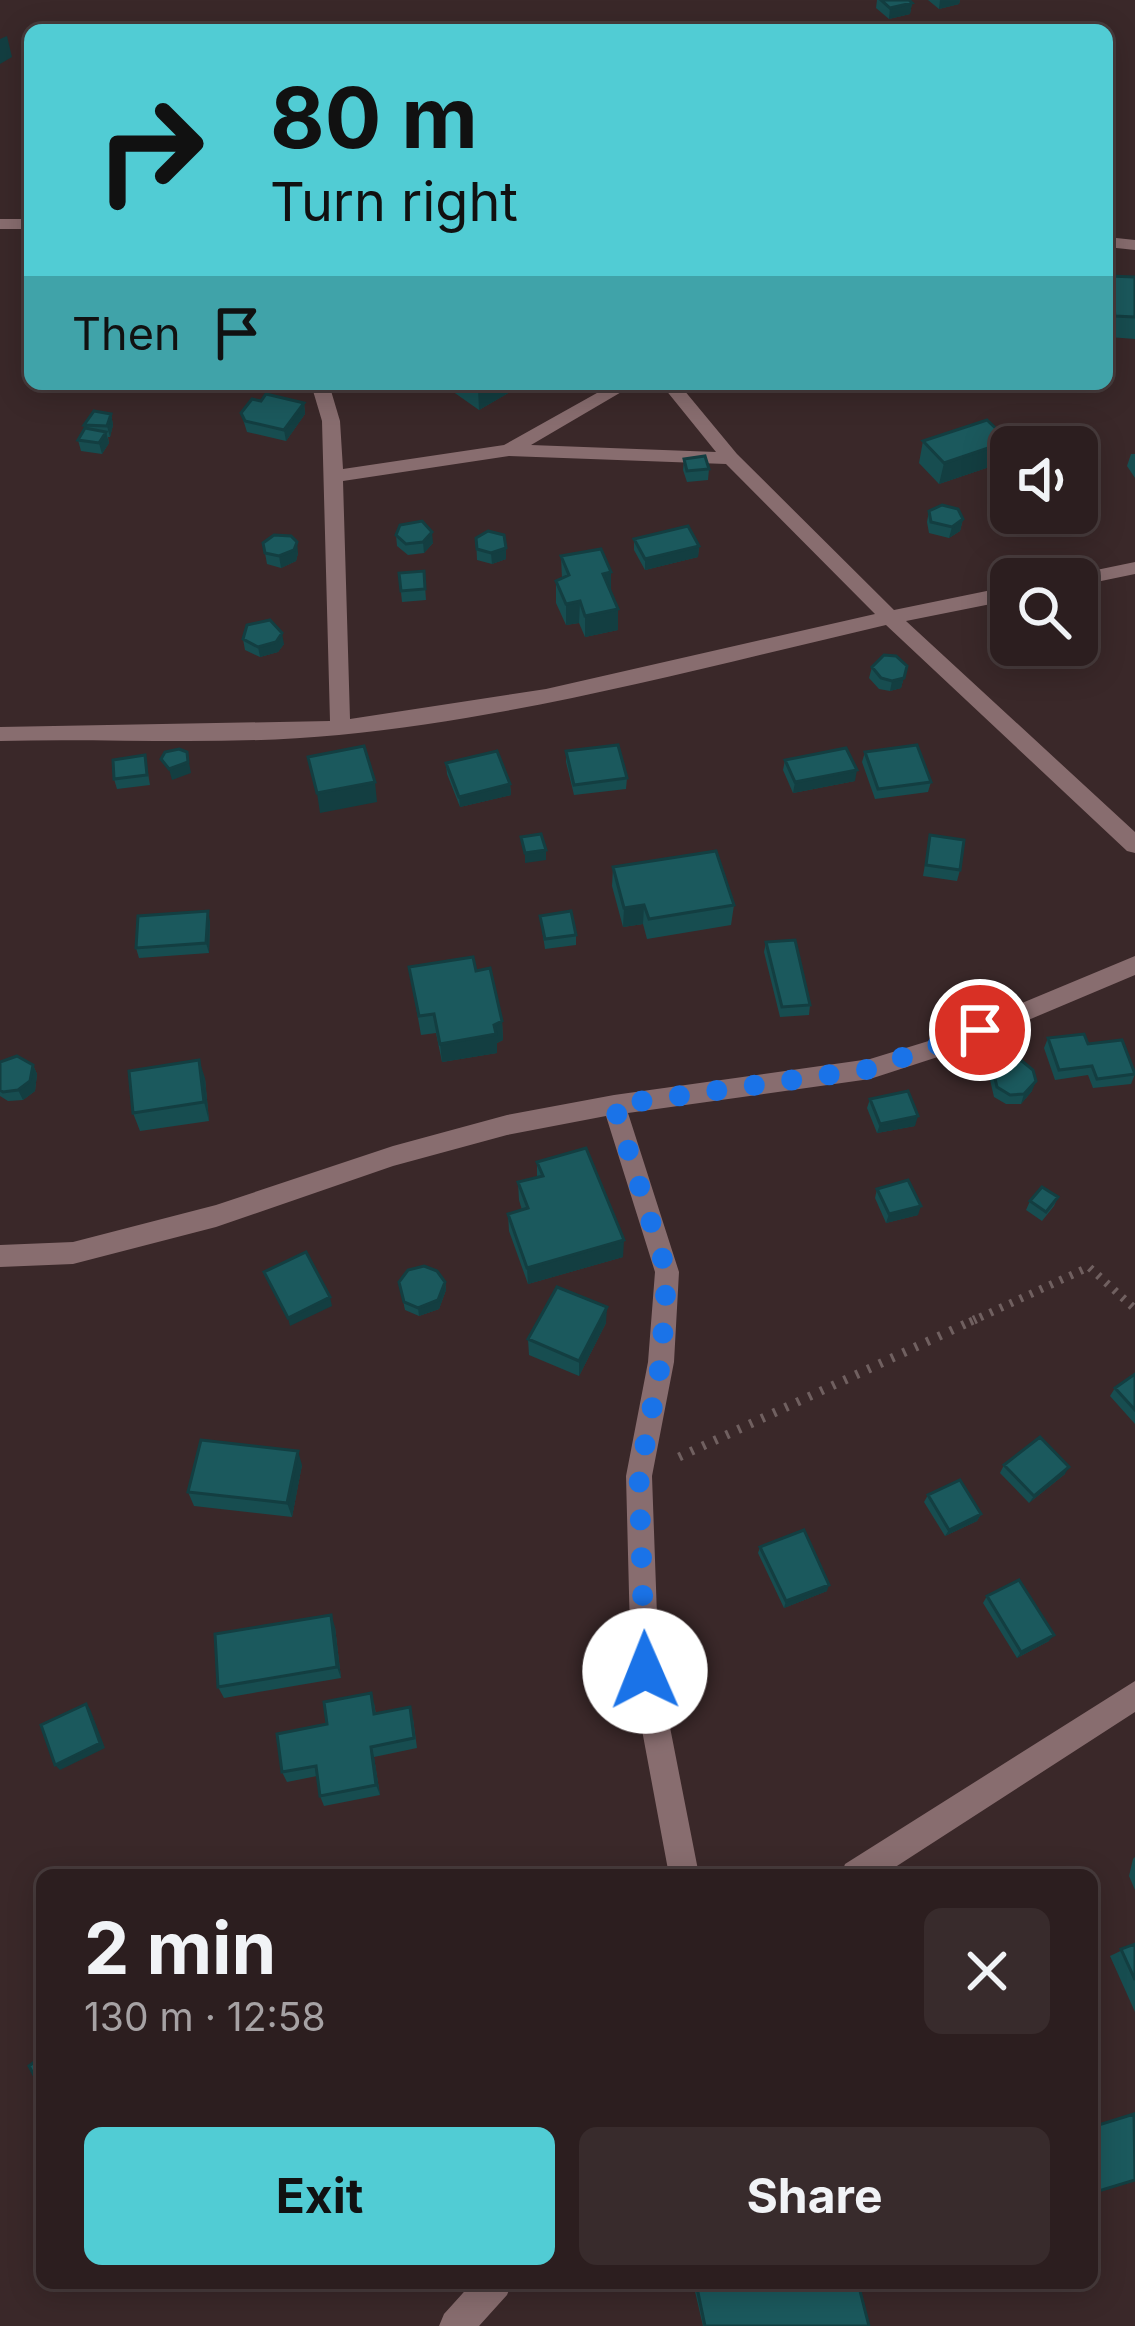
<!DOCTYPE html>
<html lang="en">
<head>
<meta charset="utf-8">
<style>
  body { margin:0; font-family:Inter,sans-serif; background:#382b2c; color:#f1f3f6; height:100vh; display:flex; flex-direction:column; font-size:45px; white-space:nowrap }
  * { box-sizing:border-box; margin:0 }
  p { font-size:39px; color:#a6a2a4 }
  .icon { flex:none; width:66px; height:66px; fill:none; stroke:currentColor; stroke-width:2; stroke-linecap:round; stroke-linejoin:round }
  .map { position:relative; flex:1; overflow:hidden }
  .sheet { position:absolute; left:36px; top:1869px; width:1062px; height:420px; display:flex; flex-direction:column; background:#2c1e1f; border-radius:18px; box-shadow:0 6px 30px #0003,0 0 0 3px #483c3d }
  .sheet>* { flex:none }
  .banner { position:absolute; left:24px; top:24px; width:1089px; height:366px; border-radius:18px; box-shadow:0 6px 30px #0003,0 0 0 3px #483c3d; background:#51ccd4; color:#111; overflow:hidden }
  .tools { position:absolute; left:990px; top:426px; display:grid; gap:24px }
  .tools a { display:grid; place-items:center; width:108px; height:108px; border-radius:18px; background:#2c1e1f; box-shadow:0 6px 30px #0003,0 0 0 3px #483c3d; font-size:60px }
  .pin { position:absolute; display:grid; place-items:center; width:102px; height:102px; color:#fff; margin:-51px; border:6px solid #fff; border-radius:50%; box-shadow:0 3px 12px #0007 }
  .me { position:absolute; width:132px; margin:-66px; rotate:359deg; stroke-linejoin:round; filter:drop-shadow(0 0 9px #0008) }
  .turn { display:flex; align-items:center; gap:42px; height:252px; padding:0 48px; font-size:54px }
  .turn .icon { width:156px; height:156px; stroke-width:2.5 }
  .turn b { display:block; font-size:84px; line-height:102px }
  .then { display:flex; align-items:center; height:114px; padding:0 48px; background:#0003; gap:24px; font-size:45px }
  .round { display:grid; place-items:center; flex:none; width:126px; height:126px; border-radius:18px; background:#382b2c }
  .headline { display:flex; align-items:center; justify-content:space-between; height:204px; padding:0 48px }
  h1 { font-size:72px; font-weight:700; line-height:90px }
  .action { display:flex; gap:24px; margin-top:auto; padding:24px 48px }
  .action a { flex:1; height:138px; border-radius:18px; background:#51ccd4; color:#111; font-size:48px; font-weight:700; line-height:138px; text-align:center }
  .action a+a { background:#382b2c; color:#f1f3f6 }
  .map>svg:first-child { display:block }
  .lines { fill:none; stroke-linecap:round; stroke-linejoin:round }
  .path-far1 { stroke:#706060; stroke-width:8; stroke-dasharray:3 8; stroke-linecap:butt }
  .path { stroke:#706060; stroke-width:9; stroke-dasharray:3 10; stroke-linecap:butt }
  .street { fill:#886d6f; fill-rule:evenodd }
  .wall { fill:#174d50 }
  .shaded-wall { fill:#133e41 }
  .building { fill:#1b595d; stroke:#133e41; stroke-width:3 }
  .route { stroke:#1a73e8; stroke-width:21; stroke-dasharray:0 37.8 }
</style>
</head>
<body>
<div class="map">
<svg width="1135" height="2326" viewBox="0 0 1135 2326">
  <rect width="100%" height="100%" fill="#3a2829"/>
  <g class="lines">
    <path class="path-far1" d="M970 1322 1089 1267 1135 1309"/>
    <path class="path" d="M679 1457 976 1319"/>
    <path class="street" d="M0 219H30V229H0Z
      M1107 237 1135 240V250L1107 247Z
      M311 384H329L340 421 343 469 504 445 613 384H635L531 445 716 452 661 384H679L737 454 894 610 1011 586V600L906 621 1135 832V853L1127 851 886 625C705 667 524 717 339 735 226 746 113 738 0 741V727L330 721 322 421ZM509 456 726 464 875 614 546 689 350 719 343 481Z
      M1135 562V574L1077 586V579H1068L1077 574Z
      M1135 956V975L950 1053 870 1079 628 1113 679 1272 674 1362 652 1476 659 1671 699 1875H669L631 1671 626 1476 648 1362 655 1272 606 1116 507 1135 393 1166 216 1227 73 1264 0 1267V1245L73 1242 216 1205 393 1146 507 1115 614 1095 870 1059 935 1039Z
      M1135 1681V1712L883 1875H841L845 1864Z
      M472 2283H512L507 2295 479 2326H439L444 2314Z"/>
  </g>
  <path class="wall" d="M877 0H909L912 3 910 14 889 19 876 8Z
    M928 0H960L959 4 939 9Z
    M1109 276 1135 277V339L1109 337 1107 283Z
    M442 384H524L479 410Z
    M261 401 304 403 305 414 286 441 247 432 241 413Z
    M111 414 113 425 110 437H108L109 443 102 454 81 451 78 440 85 429 84 425Z
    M923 441H1009L1004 462 939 484 919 463Z
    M1131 454H1135V478L1127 466Z
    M684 459 709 469 708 480 687 482 683 470Z
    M929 511 963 519 960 531 949 538 929 533 927 522Z
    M396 535 433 543 424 553 408 555 397 546Z
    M476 538 506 548V559L492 564 477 560Z
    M634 539 699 546 698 557 645 570 634 550Z
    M265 553H298L296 561 281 568 267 564Z
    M561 556 611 572V591L618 630 585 637 579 623 566 625 556 603V581L562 579Z
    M424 571 426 600 402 602 399 573Z
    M243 639 284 644 278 652 260 657 245 650Z
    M907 666 901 688 890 691 879 689 869 678 872 667Z
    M566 751 627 778 626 789 574 795 566 762Z
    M865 752 931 782 928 792 875 799 862 762Z
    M145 755 150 785 117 789 114 779Z
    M785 760 855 781 793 793 783 770Z
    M446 763 510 784 511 795 460 807 447 774Z
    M930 835 960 870 957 881 923 876Z
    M613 867 734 905 731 925 647 939 643 924 623 927 612 886Z
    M540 916 576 935V945L545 949Z
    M210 921 209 953 139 958 136 948Z
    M766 942 810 1005 809 1015 780 1017 764 952Z
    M409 967 476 971 502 1021 503 1040 497 1043V1053L442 1062 436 1033 421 1035Z
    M1048 1038 1088 1044 1135 1074 1131 1084 1093 1088 1088 1075 1055 1080 1044 1048Z
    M0 1062 33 1065 37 1074 35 1091 23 1100 8 1101 0 1096Z
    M993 1070 1032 1091 1021 1104H1006L994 1097 990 1080Z
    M205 1078 209 1121 140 1131 133 1113Z
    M870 1099 915 1126 877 1133 867 1108Z
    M537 1162 623 1257 528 1284 509 1231 508 1214 522 1210 519 1200 518 1182 537 1177Z
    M877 1189 918 1215 886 1223 875 1198Z
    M1058 1197 1054 1206 1042 1221 1026 1210 1030 1201Z
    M399 1282H445L446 1290 439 1309 419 1316 405 1310Z
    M606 1323 579 1376 529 1355 528 1339Z
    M1135 1374V1424L1110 1396 1115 1388Z
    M302 1465 292 1517 194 1506 188 1492Z
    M1004 1465 1065 1474 1029 1503 1000 1473Z
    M928 1495 981 1514 977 1521 945 1536 924 1502Z
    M760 1547 827 1591 784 1608 758 1553Z
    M987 1596 1049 1641 1017 1658 983 1603Z
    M335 1627 341 1678 224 1698 218 1687Z
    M374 1703 376 1714 413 1718 417 1748 374 1757 380 1795 324 1806 320 1796 317 1776 287 1782 282 1772 327 1724Z
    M1135 1857V1890L1129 1876 1133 1859Z
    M1135 1944V2012L1110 1956Z
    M693 2283H858L869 2326H703Z"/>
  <path class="shaded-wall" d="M940 0H960L959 4 939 9Z
    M912 3 910 14 889 19 890 8Z
    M7 36 12 57 0 64V39Z
    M485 384H524L479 410 478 388Z
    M304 403 305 414 286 441 284 430Z
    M111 414 113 425 110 437 107 426Z
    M106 432 109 443 102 454 99 443Z
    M1009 441 1004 462 939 484 944 463Z
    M963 519 960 531 949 538 952 527Z
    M432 532 433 543 424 553 423 542Z
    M297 542 298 553 296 561 281 568 279 556Z
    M699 546 698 557 645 570V559Z
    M506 548V559L492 564 491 553Z
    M611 572V594L603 574Z
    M580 601 579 623 566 625V604Z
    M618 609V630L585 637V616Z
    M282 633 284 644 278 652 260 657 258 647Z
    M907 666 901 688 890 691 892 681Z
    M187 752 191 773 172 780 169 769Z
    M857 770 855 781 793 793 795 782Z
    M375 782 377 802 320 813 317 793Z
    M510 784 511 795 460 807 459 797Z
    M546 850V860L525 863V853Z
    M644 905 643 924 623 927 624 908Z
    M208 911 210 921 209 953 206 943Z
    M502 1021 503 1040 497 1043V1053L442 1062 440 1044Z
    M199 1060 205 1078 209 1121 204 1102Z
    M33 1065 37 1074 35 1091 23 1100 18 1090Z
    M1036 1081 1032 1091 1021 1104 1024 1094Z
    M918 1116 915 1126 877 1133 880 1124Z
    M921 1206 918 1215 886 1223 889 1214Z
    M624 1240 623 1257 528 1284 527 1268Z
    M445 1282 446 1290 439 1309 419 1316 418 1308Z
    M330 1297 332 1306 290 1326 288 1318Z
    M607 1307 606 1323 579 1376V1361Z
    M298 1451 302 1465 292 1517 287 1503Z
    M1069 1467 1065 1474 1029 1503 1034 1496Z
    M981 1514 977 1521 945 1536 949 1530Z
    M829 1585 827 1591 784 1608 786 1601Z
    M331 1615 335 1627 341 1678 337 1667Z
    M1054 1635 1049 1641 1017 1658 1021 1652Z
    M86 1704 90 1709 105 1748 60 1770 55 1765Z
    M371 1747 374 1757 380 1795 376 1785Z"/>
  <path class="building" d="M881 0H909L912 3 890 8Z
    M1109 276 1135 277V317L1115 316Z
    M266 394 304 403 284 430 245 421 241 413 252 399 261 401Z
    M94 411 111 414 107 426 84 425Z
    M987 420 1009 441 944 463 923 441Z
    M85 428 106 432 99 443 78 440Z
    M705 456 709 469 687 471 684 459Z
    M942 505 958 509 963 519 952 527 931 522 929 511Z
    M422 521 432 532 423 542 406 544 396 535 400 525Z
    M688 526 699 546 645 559 634 539Z
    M488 531 504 535 506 548 491 553 477 549 476 538Z
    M274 535 291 536 297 542 294 550 279 556 265 553 263 543Z
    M601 549 611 572 603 574 618 609 585 616 580 601 566 604 556 581 569 575 561 556Z
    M424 571 425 589 401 591 399 573Z
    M270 620 282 633 276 642 258 647 243 639 247 625Z
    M884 655 896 656 907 666 904 678 892 681 881 678 872 667Z
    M618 745 627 778 574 785 566 751Z
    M917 745 931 782 878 789 865 752Z
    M364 746 375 782 317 793 308 757Z
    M846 748 857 770 795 782 785 760Z
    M179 749 187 752 188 762 169 769 161 759 165 752Z
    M497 751 510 784 459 797 446 763Z
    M145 755 147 775 114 779 113 760Z
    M541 834 546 850 525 853 521 837Z
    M930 835 964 840 960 870 926 865Z
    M716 851 734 905 649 919 644 905 624 908 613 867Z
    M208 911 206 943 136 948 138 916Z
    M571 911 576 935 545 939 540 916Z
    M795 940 810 1005 782 1007 766 942Z
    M473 957 476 971 490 968 502 1021 494 1025 496 1034 440 1044 434 1014 419 1016 409 967Z
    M1084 1034 1088 1044 1122 1040 1135 1074 1097 1079 1092 1066 1059 1070 1048 1038Z
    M17 1056 33 1065 30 1081 18 1090 3 1092 0 1090V1062Z
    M199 1060 204 1102 133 1113 129 1071Z
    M1008 1060 1022 1061 1033 1070 1036 1081 1024 1094 1010 1095 997 1087 993 1070Z
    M908 1091 918 1116 880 1124 870 1099Z
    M586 1148 624 1240 527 1268 508 1214 528 1208 518 1182 543 1176 537 1162Z
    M908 1180 921 1206 889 1214 877 1189Z
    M1042 1187 1058 1197 1046 1212 1030 1201Z
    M306 1252 330 1297 288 1318 264 1272Z
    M424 1266 437 1271 445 1282 438 1300 418 1308 404 1302 399 1282 408 1270Z
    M557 1287 607 1307 579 1361 528 1339Z
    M1135 1374V1410L1115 1388Z
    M1040 1437 1069 1467 1034 1496 1004 1465Z
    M201 1440 298 1451 287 1503 188 1492Z
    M960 1480 981 1514 949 1530 928 1495Z
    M804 1530 829 1585 786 1601 760 1547Z
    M1019 1580 1054 1635 1021 1652 987 1596Z
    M331 1615 337 1667 218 1687 215 1634Z
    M371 1693 374 1714 410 1707 414 1738 371 1747 376 1785 320 1796 316 1766 282 1772 277 1734 327 1724 324 1702Z
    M86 1704 100 1743 55 1765 41 1725Z
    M1135 1944V1980L1121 1949Z
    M42 2056V2090L29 2066Z
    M1134 2114 1135 2180 1092 2193V2127Z
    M696 2283H858L869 2326H705Z"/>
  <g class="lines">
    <path class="route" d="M645 1671 639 1476 661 1362 667 1273 614 1105 870 1069 980 1030"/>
  </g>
</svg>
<div class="tools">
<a><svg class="icon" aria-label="sound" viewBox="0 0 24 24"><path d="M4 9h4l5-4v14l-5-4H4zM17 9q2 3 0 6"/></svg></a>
<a><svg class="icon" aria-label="search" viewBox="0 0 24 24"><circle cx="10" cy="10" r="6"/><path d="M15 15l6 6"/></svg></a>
</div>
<div class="pin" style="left:980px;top:1030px;background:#d93025"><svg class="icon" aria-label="arrive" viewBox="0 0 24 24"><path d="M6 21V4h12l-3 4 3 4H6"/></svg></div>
<svg class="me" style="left:645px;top:1671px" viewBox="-20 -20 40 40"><circle r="19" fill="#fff"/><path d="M0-13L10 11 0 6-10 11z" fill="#1a73e8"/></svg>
<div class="banner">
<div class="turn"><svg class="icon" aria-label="right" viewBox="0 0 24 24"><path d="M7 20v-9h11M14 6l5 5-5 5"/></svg><div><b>80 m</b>Turn right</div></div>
<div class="then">Then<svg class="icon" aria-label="arrive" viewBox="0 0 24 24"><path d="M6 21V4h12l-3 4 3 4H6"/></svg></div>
</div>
<section class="sheet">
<div class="headline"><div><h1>2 min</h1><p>130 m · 12:58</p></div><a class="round"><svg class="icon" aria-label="close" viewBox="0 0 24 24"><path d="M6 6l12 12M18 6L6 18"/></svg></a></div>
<div class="action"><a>Exit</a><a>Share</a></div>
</section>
</div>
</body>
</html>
